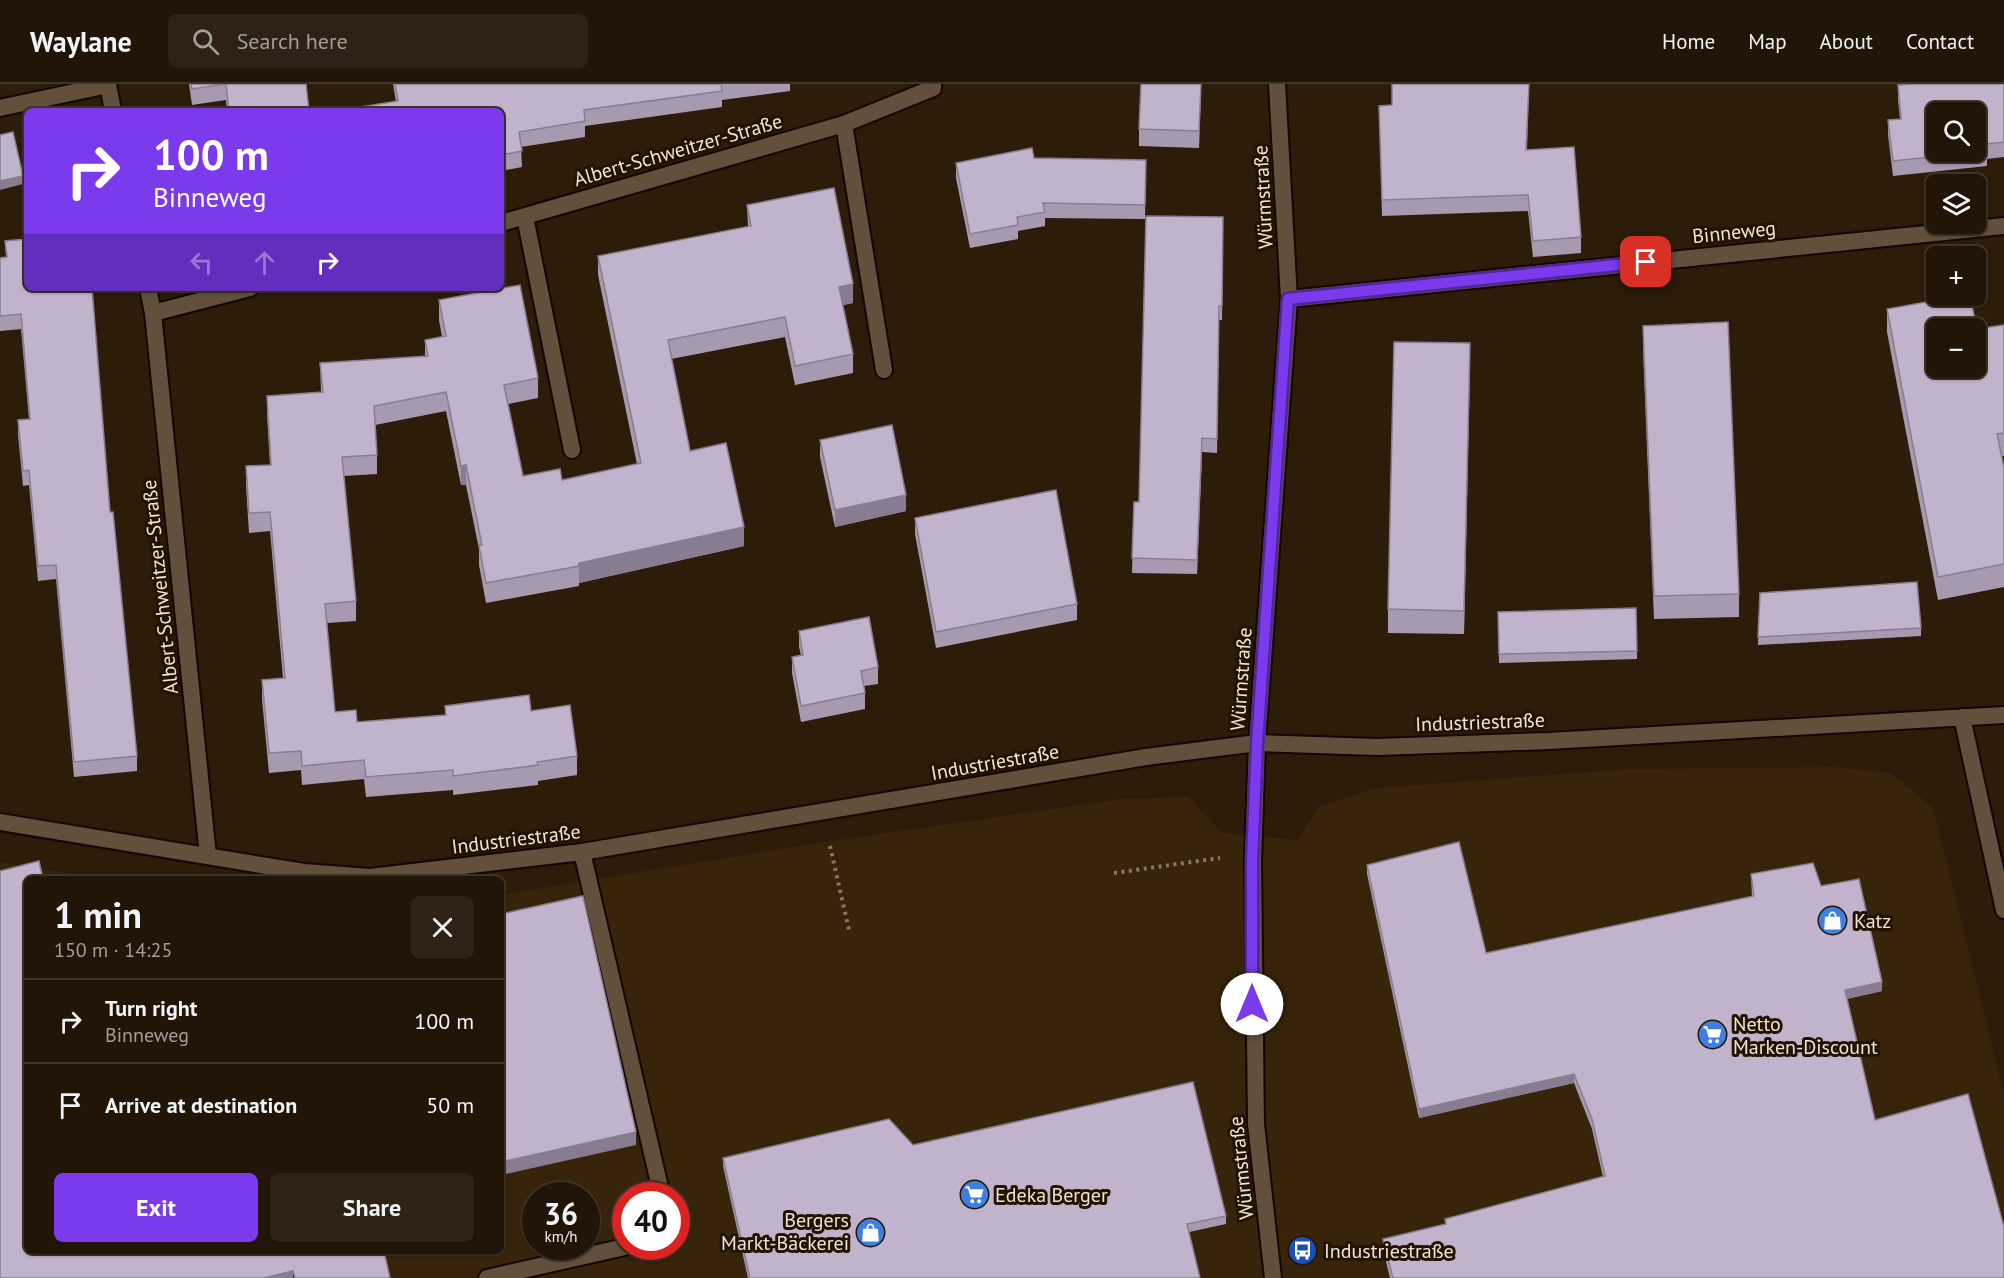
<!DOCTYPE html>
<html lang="en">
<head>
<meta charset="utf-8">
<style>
  body { margin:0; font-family:"PT Sans",sans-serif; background:#2d2215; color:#f1f3f6; height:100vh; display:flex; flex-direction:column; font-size:22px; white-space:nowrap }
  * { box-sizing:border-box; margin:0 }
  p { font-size:20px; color:#a29f9b }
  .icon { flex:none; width:33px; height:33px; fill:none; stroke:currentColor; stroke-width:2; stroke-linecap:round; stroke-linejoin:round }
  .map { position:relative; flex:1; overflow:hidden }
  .side { position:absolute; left:24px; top:792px; width:480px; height:378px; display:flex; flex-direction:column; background:#211507; border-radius:9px; box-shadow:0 2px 4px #0004,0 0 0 2px #3e3428 }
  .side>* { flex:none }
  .banner { position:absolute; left:24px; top:24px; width:480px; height:183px; border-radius:9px; box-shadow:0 2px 4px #0004,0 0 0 2px #3e3428; background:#7c3aed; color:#fff; overflow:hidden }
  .buttons { position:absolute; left:1926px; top:18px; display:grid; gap:12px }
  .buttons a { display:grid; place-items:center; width:60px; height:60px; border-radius:9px; background:#211507; box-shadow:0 2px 4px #0004,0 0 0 2px #3e3428; font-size:30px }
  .speed { position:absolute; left:522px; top:1098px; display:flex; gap:12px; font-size:30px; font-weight:700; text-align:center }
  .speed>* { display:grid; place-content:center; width:78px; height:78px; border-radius:50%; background:#211507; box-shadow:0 2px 4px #0004,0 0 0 2px #3e3428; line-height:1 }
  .speed small { font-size:15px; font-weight:400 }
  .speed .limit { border:9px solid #d22; background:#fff; color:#111 }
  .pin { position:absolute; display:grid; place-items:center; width:51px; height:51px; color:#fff; margin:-26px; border-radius:12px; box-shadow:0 3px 9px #0006 }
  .me { position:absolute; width:66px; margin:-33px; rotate:0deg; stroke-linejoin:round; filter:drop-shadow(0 0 4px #0008) }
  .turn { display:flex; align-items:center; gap:21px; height:126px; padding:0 30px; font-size:27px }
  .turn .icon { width:78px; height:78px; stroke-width:2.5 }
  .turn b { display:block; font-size:42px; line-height:51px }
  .lanes { display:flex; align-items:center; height:57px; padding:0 30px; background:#0003; justify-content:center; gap:30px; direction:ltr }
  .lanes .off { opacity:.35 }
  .round { display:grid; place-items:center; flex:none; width:63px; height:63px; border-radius:9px; background:#2d2215 }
  .summary { display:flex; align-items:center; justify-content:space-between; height:102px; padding:0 30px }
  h1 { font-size:36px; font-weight:700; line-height:45px }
  .button { display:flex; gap:12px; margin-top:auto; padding:12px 30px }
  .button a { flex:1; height:69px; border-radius:9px; background:#7c3aed; color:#fff; font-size:24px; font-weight:700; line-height:69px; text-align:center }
  .button a+a { background:#2d2215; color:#f1f3f6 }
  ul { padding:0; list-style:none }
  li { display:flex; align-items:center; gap:18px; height:84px; padding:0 30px; border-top:2px solid #3e3428 }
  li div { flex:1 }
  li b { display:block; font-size:22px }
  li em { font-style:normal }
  header { display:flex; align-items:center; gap:36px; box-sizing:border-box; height:84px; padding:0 30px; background:#211507; border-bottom:2px solid #3e3428 }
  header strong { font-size:28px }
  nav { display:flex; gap:33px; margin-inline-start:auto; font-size:21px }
  .search { width:420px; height:54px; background:#2d2215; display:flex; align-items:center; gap:15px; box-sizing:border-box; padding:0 21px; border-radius:9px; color:#a29f9b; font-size:22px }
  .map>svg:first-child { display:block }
  .built { fill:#38240a; fill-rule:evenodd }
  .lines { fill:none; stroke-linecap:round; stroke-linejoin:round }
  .service-casing { stroke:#140600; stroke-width:20 }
  .minor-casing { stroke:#140600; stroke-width:20 }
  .tertiary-casing { stroke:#140600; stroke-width:20 }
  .path { stroke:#867868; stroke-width:4; stroke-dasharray:3 4.5; stroke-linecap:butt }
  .service { stroke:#62503c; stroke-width:16 }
  .minor { stroke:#62503c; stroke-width:16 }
  .tertiary { stroke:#62503c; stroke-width:16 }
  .wall { fill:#a79ab0 }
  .shaded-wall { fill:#887d90 }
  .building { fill:#c2b3cd; stroke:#887d90; stroke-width:1.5; fill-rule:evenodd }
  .route-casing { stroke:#51269a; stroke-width:15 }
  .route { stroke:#7c3aed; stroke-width:10 }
  .labels { text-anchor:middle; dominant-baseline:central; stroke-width:6; stroke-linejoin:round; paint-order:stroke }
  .street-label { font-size:20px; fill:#f0e5d9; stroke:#221302 }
  .poi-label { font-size:20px; fill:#f0e5d9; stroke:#221302; text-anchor:start }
</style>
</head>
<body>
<header>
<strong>Waylane</strong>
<div class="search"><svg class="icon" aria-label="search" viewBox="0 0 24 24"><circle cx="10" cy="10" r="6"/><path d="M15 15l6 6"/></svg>Search here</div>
<nav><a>Home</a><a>Map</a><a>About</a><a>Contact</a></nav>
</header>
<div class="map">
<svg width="2004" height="1194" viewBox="0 0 2004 1194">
  <rect width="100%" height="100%" fill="#2c1c09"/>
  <path class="built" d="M1833 683 1891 689 1933 724 2004 1010V1194H0V778L102 795H27V1167H501V811L791 763 1122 715 1189 713 1222 749 1298 756 1318 723 1377 704 1630 685ZM536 1112H586V1162H536ZM626 1112H676V1162H626Z"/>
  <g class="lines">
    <defs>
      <path id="service" d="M844 40 884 286
        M525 133 572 366
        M582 768 662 1112
        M487 1194 629 1162"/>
      <path id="minor" d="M108 0 113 27
        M0 24 108 1
        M501 139 844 40 933 4V0
        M148 204 153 229 208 772
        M1289 215 2004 142
        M153 229 250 204
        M1962 633 2004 826
        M0 738 304 788 370 793 582 768 1146 673 1257 659 1377 663 1549 657 2004 631"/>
      <path id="tertiary" d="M1273 1194 1256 1040 1253 777 1257 659 1289 215 1277 0"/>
    </defs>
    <use href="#service" class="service-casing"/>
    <use href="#minor" class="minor-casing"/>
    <use href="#tertiary" class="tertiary-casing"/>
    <path class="path" d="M830 762 849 846
      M1114 789 1220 774"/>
    <use href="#service" class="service"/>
    <use href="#minor" class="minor"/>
    <use href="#tertiary" class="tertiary"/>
  </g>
  <path class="wall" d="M189 0H306L309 27H227L226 16 192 21Z
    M393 0H790V7L722 16V23L585 42V53L521 63 522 83 501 87V27L396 18Z
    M1201 0 1199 64 1139 62V45Z
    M1392 0H1529L1527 66 1581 153V169L1533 173 1528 127 1382 132 1379 22 1392 21Z
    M2004 0V73L1987 75V82L1893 92 1888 51V36L1900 35 1898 16V1Z
    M1034 74 1146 76 1145 135 1045 134V142L1018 147V155L970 164 956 94V79Z
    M747 121 853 219 843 221 853 270V289L795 301 785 253 671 275 690 367 744 462 579 499V502L486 519 479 481V465L466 401H461L446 327 375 341 377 371V390L344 392 356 517V537L327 539 335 628 357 638 445 631V622L531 627 577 672V691L538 697V701L453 711V706L366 713 364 695 302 701 301 686 269 689 262 615V596L283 594 270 447 249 449 246 402V382L270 381 267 331V312L321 308 320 279 425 273V256L442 253 439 236V216L538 294V314L508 320 523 392 562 396 637 380 598 191V172L748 143Z
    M1223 133 1222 236H1219L1217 369 1202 368 1197 490 1132 489 1134 418H1139Z
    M5 157 110 428 137 672V687L74 693 56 495 38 497 29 401 23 402 18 351V336L29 335 21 245 0 247V174L6 173Z
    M1887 225 1977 245 2004 241V372H2002L2004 384V503L1938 516 1887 248Z
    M1643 242 1739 510V533L1654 535 1643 265Z
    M1470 282 1464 550 1388 549V525Z
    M820 356 906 427 835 443 820 373Z
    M915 434 1077 520V536L936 564 915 450Z
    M1760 509 1921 544V552L1758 561Z
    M1498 528 1637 567V575L1499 579Z
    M799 547 878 583V600L864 602 865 609V625L801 638 792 589V573L801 571 799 563Z
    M1367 781 1486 869 1752 813 1751 790 1821 802 1882 907 1847 915 1875 1036 2004 1194H1390L1383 1165V1155L1445 1140V1135L1603 1093 1592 1045 1574 999 1419 1034 1367 790Z
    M723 1074 1226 1132V1140L1189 1148 1200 1194H748L723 1082Z"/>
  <path class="shaded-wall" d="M1201 0 1199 64V47Z
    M23 92V100L0 106V97Z
    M853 200V219L839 222V203Z
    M1470 259V282L1464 550V527Z
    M1202 354V368L1197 490V476Z
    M466 381V401H461V382Z
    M906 411V427L835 443V426Z
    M744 443V462L579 499V479Z
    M1882 898V907L1845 915V906Z
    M1574 990V999L1419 1034V1025Z
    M636 1048V1061L501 1091V1078Z
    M293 1187V1194H264Z"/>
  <path class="building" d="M191 0H306L309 27H229L226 0 192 5Z
    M395 0H721L722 7 584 26 585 37 519 48 522 67 501 71V27H336L398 17Z
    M1141 0H1201L1199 47 1139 45Z
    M1392 0H1529L1526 66 1574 63 1581 153 1533 157 1528 111 1382 116 1379 22 1392 21Z
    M1912 0H2004V58L1987 60V67L1893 77 1888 36 1901 35 1898 1ZM1936 28H1976V68H1936Z
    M13 48 23 92 0 97V51Z
    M1032 64 1034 74 1146 76 1145 121 1043 119 1045 128 1017 133 1018 141 970 150 956 79Z
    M834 104 853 200 839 203 853 270 795 282 785 233 668 256 690 367 726 359 744 443 579 479V482L486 499 479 461H482L466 381 461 382 446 308 374 322 377 371 342 373 356 517 325 520 335 628 356 626 357 638 446 631 445 622 529 611 531 627 570 621 577 672 537 678 538 681 453 692V686L366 693 364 676 302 682 301 667 269 669 262 596 285 594 270 428 249 429 246 382 271 381 267 312 323 308 320 279 428 272 425 256 446 252 439 216 520 201 538 294 504 301 523 392 560 385 562 396 641 379 598 172 751 142 747 121Z
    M1146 132 1223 133 1222 222H1219L1217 355 1202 354 1197 476 1132 474 1134 418H1139Z
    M27 155V204H92L110 428H113L137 672 74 678 56 481 38 482 29 386 23 387 18 336 30 335 21 230 0 232V174L7 173 5 157Z
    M1960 212H1970L1977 245 2004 241V349L1997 350 2004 384V480L1938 493 1887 225ZM1936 244H1976V284H1936Z
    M1728 238 1739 510 1654 512 1643 242Z
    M1394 258 1470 259 1464 527 1388 525Z
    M892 341 906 411 835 426 820 356Z
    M1056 406 1077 520 936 548 915 434Z
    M1917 498 1921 544 1758 553 1760 509Z
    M1636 524 1637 567 1499 570 1498 528Z
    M869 533 878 583 861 587 865 609 801 622 792 573 803 571 799 547Z
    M1459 758 1486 869 1754 812 1751 790 1813 779 1821 802 1859 795 1882 898 1845 906 1875 1036 1968 1010 2004 1143V1194H1393L1383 1155 1446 1140 1445 1135 1605 1092 1592 1035 1574 990 1419 1025 1367 781Z
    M39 777 43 795H27V1167H384L390 1194H295L293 1187 264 1194H0V787Z
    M583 812 636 1048 501 1078V830Z
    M1193 998 1226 1132 1187 1140 1200 1194H750L723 1074 889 1035 913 1061Z"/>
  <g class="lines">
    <defs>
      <path id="route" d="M1252 920V777L1257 659 1288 215 1646 178"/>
    </defs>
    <use href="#route" class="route-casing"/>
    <use href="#route" class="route"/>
  </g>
  <defs>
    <symbol id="shop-disc" viewBox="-11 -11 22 22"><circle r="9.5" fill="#3f7fe0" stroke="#221302"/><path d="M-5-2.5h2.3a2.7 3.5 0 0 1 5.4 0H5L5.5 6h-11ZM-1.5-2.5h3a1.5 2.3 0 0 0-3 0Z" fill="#fff"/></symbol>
    <symbol id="supermarket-disc" viewBox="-11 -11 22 22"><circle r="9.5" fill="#3f7fe0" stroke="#221302"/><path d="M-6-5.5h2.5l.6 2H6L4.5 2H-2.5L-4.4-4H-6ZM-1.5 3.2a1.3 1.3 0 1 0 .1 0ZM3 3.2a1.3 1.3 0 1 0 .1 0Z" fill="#fff"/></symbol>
    <symbol id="bus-disc" viewBox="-11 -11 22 22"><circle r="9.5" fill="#1a4fb4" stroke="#221302"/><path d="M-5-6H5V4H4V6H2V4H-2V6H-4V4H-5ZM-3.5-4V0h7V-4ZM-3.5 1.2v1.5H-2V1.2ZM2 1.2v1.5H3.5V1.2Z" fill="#fff"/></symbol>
  </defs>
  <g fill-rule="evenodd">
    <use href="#shop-disc" x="1816" y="820" width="33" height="33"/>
    <use href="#supermarket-disc" x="1696" y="934" width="33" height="33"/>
    <use href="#supermarket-disc" x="958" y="1094" width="33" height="33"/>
    <use href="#shop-disc" x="854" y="1132" width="33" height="33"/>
    <use href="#bus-disc" x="1286" y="1150" width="33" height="33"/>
  </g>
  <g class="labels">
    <g class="street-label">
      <text transform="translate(678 66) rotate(-16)">Albert-Schweitzer-Straße</text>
      <text transform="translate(1263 113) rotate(-93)">Würmstraße</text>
      <text transform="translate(1734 148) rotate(-6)">Binneweg</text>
      <text transform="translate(160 503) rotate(-96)">Albert-Schweitzer-Straße</text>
      <text transform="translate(1241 595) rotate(-86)">Würmstraße</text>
      <text transform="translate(1480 638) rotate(-2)">Industriestraße</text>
      <text transform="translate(995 678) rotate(-10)">Industriestraße</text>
      <text transform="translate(516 755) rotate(-7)">Industriestraße</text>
      <text transform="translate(1241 1084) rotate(-96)">Würmstraße</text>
    </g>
    <g class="poi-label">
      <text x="1854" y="837">Katz</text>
      <text x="1733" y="940">Netto<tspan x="1733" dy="23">Marken-Discount</tspan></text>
      <text x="995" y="1111">Edeka Berger</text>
      <text x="849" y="1136" text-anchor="end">Bergers<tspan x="849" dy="23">Markt-Bäckerei</tspan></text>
      <text x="1324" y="1167">Industriestraße</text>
    </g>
  </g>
</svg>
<div class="buttons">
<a><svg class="icon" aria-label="search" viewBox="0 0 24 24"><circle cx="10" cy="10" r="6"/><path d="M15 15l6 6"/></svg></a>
<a><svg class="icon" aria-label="layers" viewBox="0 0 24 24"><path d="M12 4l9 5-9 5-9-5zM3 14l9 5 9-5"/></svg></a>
<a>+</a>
<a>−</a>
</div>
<div class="speed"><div>36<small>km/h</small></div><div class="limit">40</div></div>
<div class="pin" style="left:1646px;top:178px;background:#d93025"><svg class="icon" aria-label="arrive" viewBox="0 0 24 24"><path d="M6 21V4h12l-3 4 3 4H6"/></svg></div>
<svg class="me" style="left:1252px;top:920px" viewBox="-20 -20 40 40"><circle r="19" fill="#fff"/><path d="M0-13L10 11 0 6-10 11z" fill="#7c3aed"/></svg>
<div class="banner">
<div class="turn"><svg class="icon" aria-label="right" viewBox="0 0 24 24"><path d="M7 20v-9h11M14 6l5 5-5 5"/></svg><div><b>100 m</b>Binneweg</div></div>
<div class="lanes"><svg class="icon off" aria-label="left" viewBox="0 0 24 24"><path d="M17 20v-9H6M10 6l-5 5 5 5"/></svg><svg class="icon off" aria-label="ahead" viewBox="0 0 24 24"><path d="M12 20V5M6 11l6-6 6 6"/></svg><svg class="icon" aria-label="right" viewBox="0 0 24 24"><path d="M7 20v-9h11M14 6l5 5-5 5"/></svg></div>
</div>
<section class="side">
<div class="summary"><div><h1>1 min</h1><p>150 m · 14:25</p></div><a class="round"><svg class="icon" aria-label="close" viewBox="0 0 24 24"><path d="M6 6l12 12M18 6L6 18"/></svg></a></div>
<ul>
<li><svg class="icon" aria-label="right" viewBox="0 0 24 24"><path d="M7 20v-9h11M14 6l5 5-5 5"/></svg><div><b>Turn right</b><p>Binneweg</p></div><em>100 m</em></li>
<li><svg class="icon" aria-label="arrive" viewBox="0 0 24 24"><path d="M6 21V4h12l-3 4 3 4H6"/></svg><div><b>Arrive at destination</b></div><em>50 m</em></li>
</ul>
<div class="button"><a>Exit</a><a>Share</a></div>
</section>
</div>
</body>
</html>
